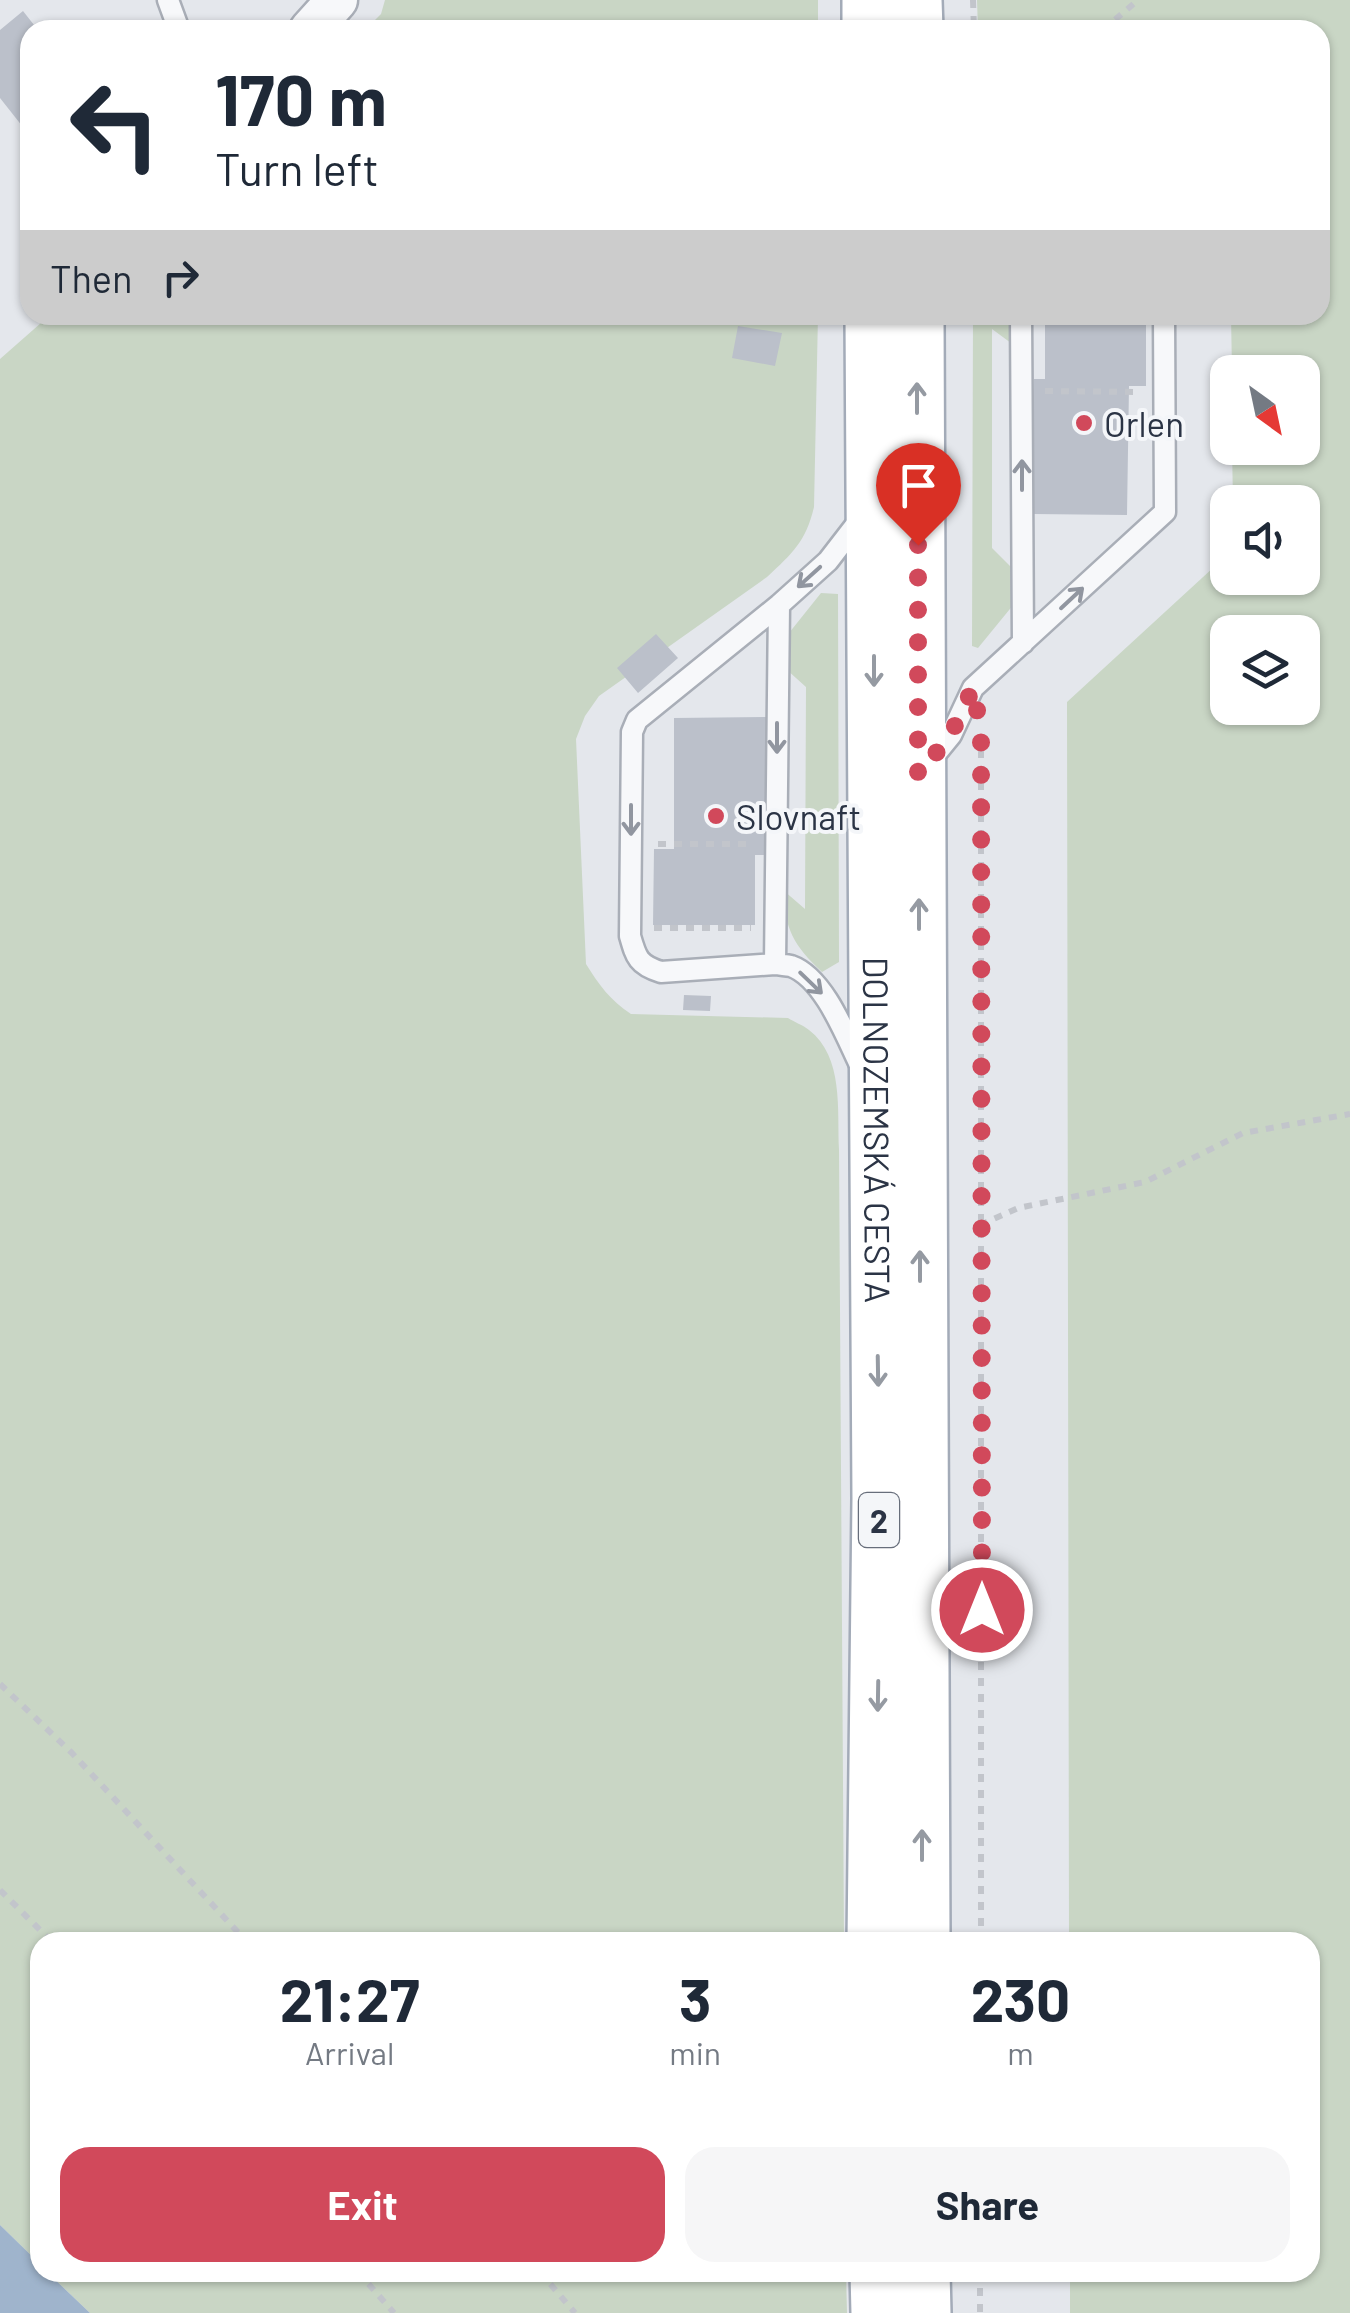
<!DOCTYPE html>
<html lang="en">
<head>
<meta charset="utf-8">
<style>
  body { margin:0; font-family:Barlow,sans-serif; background:#f6f6f7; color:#1f2937; height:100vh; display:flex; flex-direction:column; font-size:38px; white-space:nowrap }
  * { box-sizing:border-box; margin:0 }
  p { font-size:32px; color:#747a83 }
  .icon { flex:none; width:55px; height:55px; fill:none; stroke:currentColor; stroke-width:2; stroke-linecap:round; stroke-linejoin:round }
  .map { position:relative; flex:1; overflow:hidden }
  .drawer { position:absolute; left:30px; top:1932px; width:1290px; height:350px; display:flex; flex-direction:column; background:#fff; border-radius:30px; box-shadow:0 2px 8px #0004 }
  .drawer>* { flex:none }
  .hud { position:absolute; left:20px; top:20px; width:1310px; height:305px; border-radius:30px; box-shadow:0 2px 8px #0004; background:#fff; color:#1f2937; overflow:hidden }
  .needle { width:65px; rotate:147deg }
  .tools { position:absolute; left:1210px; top:355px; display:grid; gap:20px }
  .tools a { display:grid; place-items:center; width:110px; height:110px; border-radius:20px; background:#fff; box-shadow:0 2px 8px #0004; font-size:50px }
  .pin { position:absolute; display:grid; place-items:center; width:85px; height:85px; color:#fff; margin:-102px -42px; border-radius:50% 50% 50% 0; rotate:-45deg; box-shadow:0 0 10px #0007 }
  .pin .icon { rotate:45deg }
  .me { position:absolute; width:110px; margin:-55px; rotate:0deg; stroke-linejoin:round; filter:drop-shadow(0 0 8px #0008) }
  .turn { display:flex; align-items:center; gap:35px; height:210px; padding:0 30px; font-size:45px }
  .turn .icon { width:130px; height:130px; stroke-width:2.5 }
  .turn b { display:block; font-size:70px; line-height:85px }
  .then { display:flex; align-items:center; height:95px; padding:0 30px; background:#0003; gap:20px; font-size:38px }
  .eta { display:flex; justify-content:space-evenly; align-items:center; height:170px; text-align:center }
  .eta b { font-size:60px; font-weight:700; line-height:70px }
  .action { display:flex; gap:20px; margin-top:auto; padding:20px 30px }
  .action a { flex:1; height:115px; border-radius:30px; background:#d1495b; color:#fff; font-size:40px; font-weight:700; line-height:115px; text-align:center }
  .action a+a { background:#f6f6f7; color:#1f2937 }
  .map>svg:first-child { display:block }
  .green { fill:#c9d6c5; fill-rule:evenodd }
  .water { fill:#9fb4cc }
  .building { fill:#bbc0ca }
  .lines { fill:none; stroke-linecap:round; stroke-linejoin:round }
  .service-casing { stroke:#a9aeb7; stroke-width:25 }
  .minor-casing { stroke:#a9aeb7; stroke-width:45 }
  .primary-casing { stroke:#a3abb8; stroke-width:60 }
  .path { stroke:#c2c5cb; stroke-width:6; stroke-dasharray:8 8; stroke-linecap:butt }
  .service { stroke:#f7f8fa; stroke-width:20 }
  .minor { stroke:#f7f8fa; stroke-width:40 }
  .primary { stroke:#fff; stroke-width:55 }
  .oneway { stroke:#959aa2 }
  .oneway2 { stroke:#9196a0 }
  .route { stroke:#d1495b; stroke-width:18; stroke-dasharray:0 32.4 }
  .poi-dot { fill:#d1495b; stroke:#f4f6f9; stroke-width:4 }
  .labels { text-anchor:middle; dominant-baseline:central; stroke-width:8; stroke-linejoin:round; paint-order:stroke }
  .shield { fill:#f4f6f9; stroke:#676e7b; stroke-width:2.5 }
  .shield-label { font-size:32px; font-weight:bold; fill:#2b3445 }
  .poi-label { font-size:35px; fill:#2b3445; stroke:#f4f6f9; text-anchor:start }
  .street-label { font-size:35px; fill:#2b3445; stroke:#f4f6f9 }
</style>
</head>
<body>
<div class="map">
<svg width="1350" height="2313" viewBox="0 0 1350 2313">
  <rect width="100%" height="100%" fill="#e4e7ec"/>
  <path class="green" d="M385 0H818V30H365L381 14Z
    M977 0H1350V2313H1070V2273L1310 2272V1942H1069L1067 702 1227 555 1228 578H1302V502H1233L1232 448H1302V372H1232L1231 315H1320V30H978ZM1228 632H1302V708H1228Z
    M50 315H818L814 507C806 541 793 553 767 577L599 696 585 716 576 739 586 964C599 985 610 1000 631 1014L788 1018C794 1022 803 1025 809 1030 844 1057 837 1110 839 1150L844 1942H40V2264L0 2225V359Z
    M973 315H1016L1015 346 992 329V548L1016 572 1014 604 978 648 972 646Z
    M821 593 838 594 839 962 822 972C793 945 785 929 783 890L805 909 806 687 786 669 785 638Z
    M48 2273H846L847 2313H90Z"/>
  <path class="water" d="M0 2225 40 2264V2272L48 2273 90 2313H0Z"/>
  <path class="building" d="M23 11 38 30H30V136L0 98V30Z
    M1045 315H1146V386H1129L1127 515 1033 514 1034 379H1045Z
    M738 326 782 333 775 366 732 358Z
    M656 634 678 658 638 693 617 668Z
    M769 717 770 855H755V925H653L654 849H674V718Z
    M684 995 711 996 710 1011 683 1010Z"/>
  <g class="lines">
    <defs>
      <path id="service" d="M168 0 179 30
        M1021 315 1023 643
        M929 762 951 735 973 688 1165 512 1164 315
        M775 964 779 605
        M862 1069C847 1039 825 978 791 966 786 965 781 965 775 964L661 972C638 965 636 957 630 936L632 732 637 720 779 605 828 561 862 517"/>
      <path id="minor" d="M310 30 337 0"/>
      <g id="primary">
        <path d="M870 0V30"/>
        <path d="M914 0 915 30"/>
        <path id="s1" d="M873 315 880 1498 875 1942"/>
        <path d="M916 315 922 1942"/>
        <path d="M878 2272 879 2313"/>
        <path d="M922 2272 923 2313"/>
      </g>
    </defs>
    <use href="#service" class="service-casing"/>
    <use href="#minor" class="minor-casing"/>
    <use href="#primary" class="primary-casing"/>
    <path class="path" d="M973 0 974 30
      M1103 30 1138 0
      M1045 391 1138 392
      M658 844H750
      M654 928H751
      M980 1225 1018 1208 1145 1182 1243 1133 1350 1114
      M0 1684 71 1752 247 1942
      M0 1890 52 1942
      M981 1942V739
      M358 2272 394 2313
      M540 2272 575 2313
      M980 2272V2313"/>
    <use href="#service" class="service"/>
    <use href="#minor" class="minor"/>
    <use href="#primary" class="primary"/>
  </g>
  <defs><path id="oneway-shaft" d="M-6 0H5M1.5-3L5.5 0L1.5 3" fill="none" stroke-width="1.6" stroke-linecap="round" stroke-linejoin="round" transform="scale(2.5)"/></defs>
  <g class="oneway">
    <use href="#oneway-shaft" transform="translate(917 398) rotate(-90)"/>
    <use href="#oneway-shaft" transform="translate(874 671) rotate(90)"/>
    <use href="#oneway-shaft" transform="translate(919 914) rotate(-90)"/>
    <use href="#oneway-shaft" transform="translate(920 1266) rotate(-90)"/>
    <use href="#oneway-shaft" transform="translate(878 1371) rotate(89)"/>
    <use href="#oneway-shaft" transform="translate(878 1696) rotate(91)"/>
    <use href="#oneway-shaft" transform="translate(922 1845) rotate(-90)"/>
  </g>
  <g class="oneway2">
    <use href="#oneway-shaft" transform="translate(1022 475) rotate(-90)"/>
    <use href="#oneway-shaft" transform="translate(809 577) rotate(138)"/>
    <use href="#oneway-shaft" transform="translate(1072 598) rotate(-43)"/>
    <use href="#oneway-shaft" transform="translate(777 738) rotate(90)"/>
    <use href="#oneway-shaft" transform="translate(631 820) rotate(90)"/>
    <use href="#oneway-shaft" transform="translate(811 983) rotate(44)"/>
  </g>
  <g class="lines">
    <path class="route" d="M918 545V775L950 736 973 688 981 732 982 1610"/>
  </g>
  <g class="poi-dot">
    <circle cx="1084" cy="423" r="10"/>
    <circle cx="716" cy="816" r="10"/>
  </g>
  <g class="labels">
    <rect class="shield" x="859" y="1493" width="40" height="54" rx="8"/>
    <g class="shield-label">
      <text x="879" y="1520">2</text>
    </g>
    <g class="poi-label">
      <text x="1104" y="423">Orlen</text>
      <text x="736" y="816">Slovnaft</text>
    </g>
    <g class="street-label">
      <text stroke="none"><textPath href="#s1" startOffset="815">DOLNOZEMSKÁ CESTA</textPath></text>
    </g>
  </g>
</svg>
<div class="tools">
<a><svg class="needle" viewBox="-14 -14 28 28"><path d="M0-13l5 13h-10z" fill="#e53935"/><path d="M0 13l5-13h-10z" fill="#747a83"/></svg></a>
<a><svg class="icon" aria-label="sound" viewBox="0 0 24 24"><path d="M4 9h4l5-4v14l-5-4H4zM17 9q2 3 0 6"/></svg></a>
<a><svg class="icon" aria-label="layers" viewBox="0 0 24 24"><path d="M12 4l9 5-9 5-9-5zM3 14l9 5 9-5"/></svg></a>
</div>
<div class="pin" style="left:918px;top:545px;background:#d93025"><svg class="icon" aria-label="arrive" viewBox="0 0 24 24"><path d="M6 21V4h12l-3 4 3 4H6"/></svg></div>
<svg class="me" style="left:982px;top:1610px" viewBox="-20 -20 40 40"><circle r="17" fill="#d1495b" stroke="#fff" stroke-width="3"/><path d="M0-11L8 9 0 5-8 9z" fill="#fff"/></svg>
<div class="hud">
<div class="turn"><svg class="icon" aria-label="left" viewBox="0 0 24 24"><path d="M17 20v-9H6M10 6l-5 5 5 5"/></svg><div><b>170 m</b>Turn left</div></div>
<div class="then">Then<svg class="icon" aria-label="right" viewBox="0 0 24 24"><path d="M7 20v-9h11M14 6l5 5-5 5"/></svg></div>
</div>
<section class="drawer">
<div class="eta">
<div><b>21:27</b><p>Arrival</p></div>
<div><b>3</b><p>min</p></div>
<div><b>230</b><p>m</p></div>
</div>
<div class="action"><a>Exit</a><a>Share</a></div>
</section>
</div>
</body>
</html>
